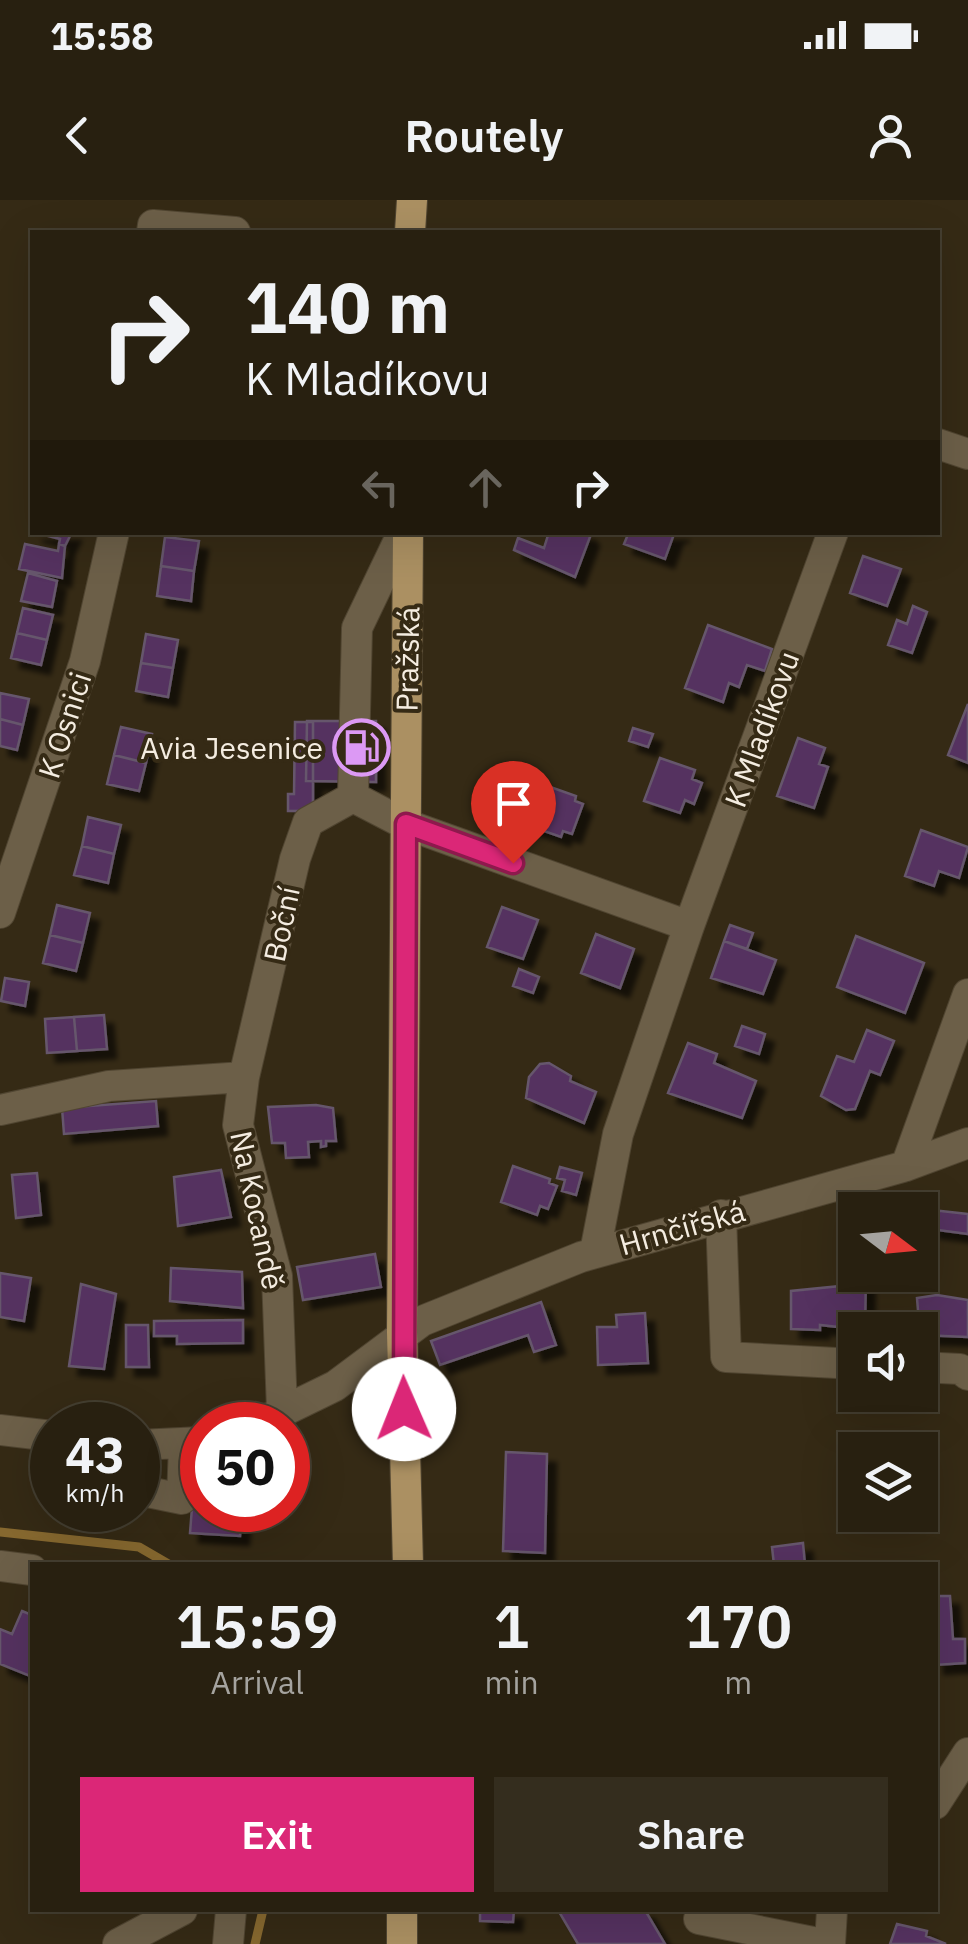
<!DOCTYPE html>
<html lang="en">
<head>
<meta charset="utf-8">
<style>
  body { margin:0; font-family:"IBM Plex Sans",sans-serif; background:#342d1e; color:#f1f3f6; height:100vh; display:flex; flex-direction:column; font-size:38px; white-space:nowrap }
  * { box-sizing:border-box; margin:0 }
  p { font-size:32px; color:#a5a39f }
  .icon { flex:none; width:55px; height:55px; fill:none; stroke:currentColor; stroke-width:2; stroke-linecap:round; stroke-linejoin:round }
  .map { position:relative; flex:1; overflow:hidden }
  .drawer { position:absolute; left:30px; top:1362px; width:908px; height:350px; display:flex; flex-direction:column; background:#282010; border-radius:0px; box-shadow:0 10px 40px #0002,0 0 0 2px #443e30 }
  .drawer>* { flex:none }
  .top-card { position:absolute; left:30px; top:30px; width:910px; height:305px; border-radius:0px; box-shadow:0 10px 40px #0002,0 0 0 2px #443e30; background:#282010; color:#f1f3f6; overflow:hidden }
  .needle { width:65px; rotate:106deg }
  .fabs { position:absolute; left:838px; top:992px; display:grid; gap:20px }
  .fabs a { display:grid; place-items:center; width:100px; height:100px; border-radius:0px; background:#282010; box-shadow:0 10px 40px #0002,0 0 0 2px #443e30; font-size:50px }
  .speed { position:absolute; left:30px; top:1202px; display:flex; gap:20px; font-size:50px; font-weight:700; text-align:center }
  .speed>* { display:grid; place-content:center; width:130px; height:130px; border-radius:50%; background:#282010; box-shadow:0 10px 40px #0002,0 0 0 2px #443e30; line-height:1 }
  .speed small { font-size:25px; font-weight:400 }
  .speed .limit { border:15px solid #d22; background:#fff; color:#111 }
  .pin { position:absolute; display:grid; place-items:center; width:85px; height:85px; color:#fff; margin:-102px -42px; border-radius:50% 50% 50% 0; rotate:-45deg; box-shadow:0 0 10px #0007 }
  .pin .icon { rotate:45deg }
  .me { position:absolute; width:110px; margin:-55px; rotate:359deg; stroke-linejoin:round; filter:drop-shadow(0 0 8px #0008) }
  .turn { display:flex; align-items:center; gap:35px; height:210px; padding:0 50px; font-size:45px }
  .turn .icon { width:130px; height:130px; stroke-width:2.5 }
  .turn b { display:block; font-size:70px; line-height:85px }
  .lanes { display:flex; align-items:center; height:95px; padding:0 50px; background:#0003; justify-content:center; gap:50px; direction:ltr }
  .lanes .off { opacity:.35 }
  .eta { display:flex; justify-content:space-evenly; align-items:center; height:170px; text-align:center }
  .eta b { font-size:60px; font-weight:600; line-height:70px }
  .primary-button { display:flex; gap:20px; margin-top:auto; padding:20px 50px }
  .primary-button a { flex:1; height:115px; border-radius:0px; background:#db2777; color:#fff; font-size:40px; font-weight:600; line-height:115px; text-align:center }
  .primary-button a+a { background:#342d1e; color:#f1f3f6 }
  .status { display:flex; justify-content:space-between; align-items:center; height:70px; padding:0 50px; background:#282010; direction:ltr }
  .status svg { height:28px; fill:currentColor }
  header { display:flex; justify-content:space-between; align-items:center; height:130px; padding:0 50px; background:#282010; font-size:45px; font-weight:600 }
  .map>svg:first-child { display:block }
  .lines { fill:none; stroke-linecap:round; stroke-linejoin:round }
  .stream { stroke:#86682f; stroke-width:9 }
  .building { fill:#543360; stroke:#66576c; stroke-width:2.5; filter:url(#shadow) }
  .minor-casing { stroke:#504531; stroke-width:32 }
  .major-casing { stroke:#504531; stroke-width:32 }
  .minor { stroke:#6c5f48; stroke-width:30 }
  .major { stroke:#ab9062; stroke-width:30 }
  .route-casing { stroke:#8e194d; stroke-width:25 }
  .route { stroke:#db2777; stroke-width:18 }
  .labels { text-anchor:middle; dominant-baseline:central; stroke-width:8; stroke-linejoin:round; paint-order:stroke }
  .street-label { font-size:30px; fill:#f4ece0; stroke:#352a15 }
  .poi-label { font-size:30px; fill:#f4ece0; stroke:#352a15; text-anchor:end }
</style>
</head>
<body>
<div class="status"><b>15:58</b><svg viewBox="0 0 49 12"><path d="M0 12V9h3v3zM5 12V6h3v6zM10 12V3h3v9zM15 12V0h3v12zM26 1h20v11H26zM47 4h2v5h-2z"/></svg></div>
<header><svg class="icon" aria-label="back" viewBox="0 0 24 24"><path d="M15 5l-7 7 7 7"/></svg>Routely<svg class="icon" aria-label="person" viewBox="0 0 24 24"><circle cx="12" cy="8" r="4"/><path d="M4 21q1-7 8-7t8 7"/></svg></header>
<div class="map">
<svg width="968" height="1744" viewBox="0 0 968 1744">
  <defs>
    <filter id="shadow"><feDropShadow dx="9" dy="9" stdDeviation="2.5" flood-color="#0009"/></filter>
  </defs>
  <rect width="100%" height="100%" fill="#352a15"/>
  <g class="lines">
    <path class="stream" d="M0 1332 139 1347 170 1365
      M255 1744 263 1710"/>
  </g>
  <path class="building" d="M33 332H72L65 346 59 344 60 339Z
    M549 332H586L590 337 575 377 514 350 518 338 544 348Z
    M629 332H681L674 334 665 359 624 344Z
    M165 337 199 341 194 371 161 366Z
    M25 344 58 351 59 344 65 346 62 378 19 369Z
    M863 356 901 369 887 406 850 393Z
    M161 366 194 371 191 401 157 396Z
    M28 373 57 381 52 407 21 401Z
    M913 406 927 412 912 453 888 445 897 420 907 424Z
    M23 408 53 415 47 440 17 433Z
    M708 425 772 449 765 471 747 465 739 487 729 483 723 502 685 488Z
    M17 433 47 440 41 465 11 458Z
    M146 434 178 440 173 468 141 463Z
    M141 463 173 468 168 497 136 491Z
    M0 493 29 499 23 525 0 519Z
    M968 504V563L948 555Z
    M0 519 23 525 17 550 0 546Z
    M307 521H376V582L306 581Z
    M295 522H313V611H288V594H294Z
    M121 527 152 534 146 563 114 555Z
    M633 528 653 534 648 547 629 541Z
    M798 538 825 548 819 564 828 567 814 608 777 596Z
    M114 555 146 563 139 591 107 584Z
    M660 558 695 570 692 579 702 583 694 604 685 600 680 613 644 601Z
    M539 583 576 596 575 601 583 604 572 634 563 631 561 637 524 624Z
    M88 617 121 625 114 654 82 646Z
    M921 630 968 647 959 678 939 671 934 686 905 676Z
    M82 646 114 654 108 683 74 675Z
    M57 705 90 713 83 743 50 735Z
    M502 707 538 720 523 759 487 747Z
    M730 725 753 733 747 749 724 741Z
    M596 734 634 749 620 788 581 773Z
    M50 735 83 743 76 771 43 763Z
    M856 736 924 763 905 813 837 787Z
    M724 741 776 760 763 794 711 778Z
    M519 769 539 777 533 793 513 786Z
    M5 778 29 782 25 806 1 801Z
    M104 815 107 849 77 851 74 817Z
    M74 817 77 851 47 853 45 819Z
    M742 826 765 834 759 854 735 846Z
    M867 830 894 841 880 875 870 871 855 909 846 910 821 896 837 856 854 862Z
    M688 843 717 854 714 863 756 881 742 918 668 893Z
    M549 863 571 876 570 881 596 892 584 923 526 898 529 877 540 864Z
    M156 901 158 926 64 934 62 908Z
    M316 905 333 908 336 941H326V946L321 947V941L308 942 309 957 286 958 285 943H272L268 907Z
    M513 966 550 979 549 983 557 986 548 1009 540 1006 537 1015 501 1002Z
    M560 967 582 973 576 995 562 991 565 980 557 978Z
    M221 970 231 1017 178 1026 174 977Z
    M37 973 41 1015 16 1018 12 975Z
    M932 1010 968 1014V1034L930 1029Z
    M375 1054 381 1087 303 1100 297 1067Z
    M840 1062H855V1075H866L865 1130 820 1125V1130L791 1129V1091L840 1086Z
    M171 1068 242 1072 243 1108 170 1101Z
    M0 1073 31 1078 24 1121 0 1117Z
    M81 1084 116 1094 104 1169 69 1166Z
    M937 1095 968 1100V1137L920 1135 917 1098Z
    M541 1102 556 1145 534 1152 528 1135 440 1165 431 1141Z
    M645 1113 648 1163 598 1165 597 1127H617L616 1115Z
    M243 1120V1143L177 1144V1136H154V1121Z
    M126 1125H148L149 1167H126Z
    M506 1252 547 1254 545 1353 503 1351Z
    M193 1295 202 1296V1310H242L240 1336 190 1333Z
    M803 1343 805 1365H774L772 1347Z
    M935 1396H950L953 1439H965V1463L935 1465Z
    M22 1411 32 1415 30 1476 0 1464V1429L12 1434Z
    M480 1710H514L513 1722 480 1721Z
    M558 1710H645L665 1744H578Z
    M897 1724 927 1731 926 1736 946 1744H890Z"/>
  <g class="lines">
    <defs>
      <path id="minor" d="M152 32 153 25 235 32
        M938 244 968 254
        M403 332 357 428 353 597 405 624 689 726
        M0 713 85 461 114 332
        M244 877 295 659 308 622 353 597
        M0 910 109 886 244 877 238 925 277 1076 282 1210
        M906 966 968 794
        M721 1015 726 1157 855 1164
        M595 1052 618 934 689 726 833 332
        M920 1167 960 1169 968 1175
        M255 1225 335 1186 422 1121 581 1057 906 966 968 943
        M0 1230 52 1236
        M138 1245 202 1242
        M138 1290 182 1299 184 1244
        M0 1366 32 1370
        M935 1604 968 1553
        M699 1719 823 1744
        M118 1744 182 1710
        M228 1744 231 1710
        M830 1744 832 1710"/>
      <path id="major" d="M410 32 412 0
        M408 1365 402 1132 408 332
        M402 1744V1710"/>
    </defs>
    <use href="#minor" class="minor-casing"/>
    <use href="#major" class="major-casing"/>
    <use href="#minor" class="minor"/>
    <use href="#major" class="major"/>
  </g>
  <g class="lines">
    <defs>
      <path id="route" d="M404 1209 406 624 513 663"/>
    </defs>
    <use href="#route" class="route-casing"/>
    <use href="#route" class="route"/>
  </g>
  <defs>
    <symbol id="fuel-ring" viewBox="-11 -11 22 22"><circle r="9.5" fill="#352a15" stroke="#dc99f4" stroke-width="1.5"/><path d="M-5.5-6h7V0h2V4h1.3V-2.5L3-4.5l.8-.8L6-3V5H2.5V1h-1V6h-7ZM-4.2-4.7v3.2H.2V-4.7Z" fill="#dc99f4"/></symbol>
  </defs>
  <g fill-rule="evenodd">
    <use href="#fuel-ring" x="330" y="516" width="63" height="63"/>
  </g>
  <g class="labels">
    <g class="street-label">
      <text transform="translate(407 459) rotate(-89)">Pražská</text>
      <text transform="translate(64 525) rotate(-72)">K Osnici</text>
      <text transform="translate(761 529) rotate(-70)">K Mladíkovu</text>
      <text transform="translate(281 724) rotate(-78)">Boční</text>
      <text transform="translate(258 1010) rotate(78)">Na Kocandě</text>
      <text transform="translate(682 1027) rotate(-16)">Hrnčířská</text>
    </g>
    <g class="poi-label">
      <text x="323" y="547">Avia Jesenice</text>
    </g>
  </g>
</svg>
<div class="fabs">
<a><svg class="needle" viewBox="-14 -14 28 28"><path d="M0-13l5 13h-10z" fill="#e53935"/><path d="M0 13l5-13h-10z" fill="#a5a39f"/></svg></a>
<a><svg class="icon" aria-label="sound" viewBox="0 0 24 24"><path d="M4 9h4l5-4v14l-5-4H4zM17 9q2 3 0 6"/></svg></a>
<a><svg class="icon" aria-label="layers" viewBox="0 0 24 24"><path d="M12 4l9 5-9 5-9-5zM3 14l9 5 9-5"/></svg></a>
</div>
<div class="speed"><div>43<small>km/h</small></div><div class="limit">50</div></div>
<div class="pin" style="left:513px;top:663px;background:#d93025"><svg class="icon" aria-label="arrive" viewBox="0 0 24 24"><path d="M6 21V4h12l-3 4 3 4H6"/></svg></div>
<svg class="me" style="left:404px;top:1209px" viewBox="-20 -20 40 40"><circle r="19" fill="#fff"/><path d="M0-13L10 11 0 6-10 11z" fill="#db2777"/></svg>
<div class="top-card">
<div class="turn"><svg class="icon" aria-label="right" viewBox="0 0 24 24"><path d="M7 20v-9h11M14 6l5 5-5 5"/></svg><div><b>140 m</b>K Mladíkovu</div></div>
<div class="lanes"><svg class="icon off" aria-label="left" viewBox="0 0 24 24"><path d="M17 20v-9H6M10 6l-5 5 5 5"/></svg><svg class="icon off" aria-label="ahead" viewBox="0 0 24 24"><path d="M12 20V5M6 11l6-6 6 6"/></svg><svg class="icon" aria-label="right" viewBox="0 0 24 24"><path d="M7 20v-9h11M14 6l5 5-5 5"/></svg></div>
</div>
<section class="drawer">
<div class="eta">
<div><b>15:59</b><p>Arrival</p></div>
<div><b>1</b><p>min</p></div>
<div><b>170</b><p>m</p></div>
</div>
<div class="primary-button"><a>Exit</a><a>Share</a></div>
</section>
</div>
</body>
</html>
